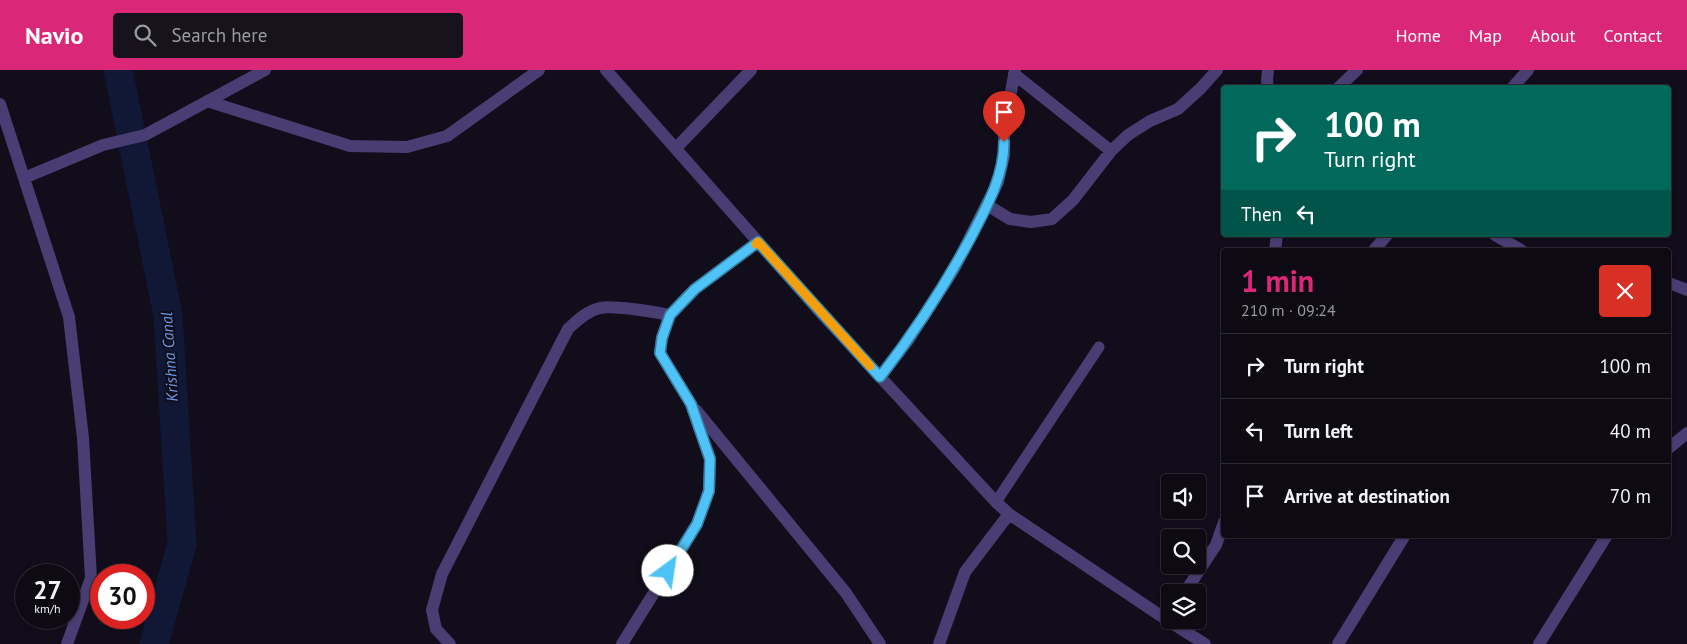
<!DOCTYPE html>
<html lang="en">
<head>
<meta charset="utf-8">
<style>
  body { margin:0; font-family:"PT Sans",sans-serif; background:#16131d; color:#f1f3f6; height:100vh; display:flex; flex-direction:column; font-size:19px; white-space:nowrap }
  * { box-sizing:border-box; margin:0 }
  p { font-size:16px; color:#9a9aa0 }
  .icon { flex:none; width:28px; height:28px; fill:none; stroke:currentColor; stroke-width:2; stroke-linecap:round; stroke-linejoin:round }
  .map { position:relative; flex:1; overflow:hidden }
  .side { position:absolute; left:1221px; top:178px; width:450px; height:290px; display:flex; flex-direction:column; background:#0d0a14; border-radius:5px; box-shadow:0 1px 4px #0004,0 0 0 1px #2d2b34 }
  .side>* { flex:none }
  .banner { position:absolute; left:1221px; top:15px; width:450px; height:152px; border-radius:5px; box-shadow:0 1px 4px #0004,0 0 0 1px #2d2b34; background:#00695c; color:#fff; overflow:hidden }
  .tools { position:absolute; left:1161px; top:404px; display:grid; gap:10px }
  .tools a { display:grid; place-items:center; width:45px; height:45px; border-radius:5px; background:#0d0a14; box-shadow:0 1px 4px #0004,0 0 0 1px #2d2b34; font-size:25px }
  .speed { position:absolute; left:15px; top:494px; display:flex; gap:10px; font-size:25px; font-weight:700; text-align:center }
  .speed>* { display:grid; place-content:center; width:65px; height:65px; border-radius:50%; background:#0d0a14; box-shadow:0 1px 4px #0004,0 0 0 1px #2d2b34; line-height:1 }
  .speed small { font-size:12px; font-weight:400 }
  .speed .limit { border:8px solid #d22; background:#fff; color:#111 }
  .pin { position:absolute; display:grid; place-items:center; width:42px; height:42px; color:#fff; margin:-51px -21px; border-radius:50% 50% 50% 0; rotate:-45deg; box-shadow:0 0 5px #0007 }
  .pin .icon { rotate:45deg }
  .me { position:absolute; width:55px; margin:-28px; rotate:31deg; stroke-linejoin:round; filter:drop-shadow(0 0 4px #0008) }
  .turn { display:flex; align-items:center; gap:18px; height:105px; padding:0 20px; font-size:22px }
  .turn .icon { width:65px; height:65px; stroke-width:2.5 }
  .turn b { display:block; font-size:35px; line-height:42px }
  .then { display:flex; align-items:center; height:48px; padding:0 20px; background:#0003; gap:10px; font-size:19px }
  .round { display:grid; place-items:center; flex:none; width:52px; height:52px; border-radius:5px; background:#16131d }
  .headline { display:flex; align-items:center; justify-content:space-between; height:85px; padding:0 20px }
  h1 { font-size:30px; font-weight:800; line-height:38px; color:#db2777 }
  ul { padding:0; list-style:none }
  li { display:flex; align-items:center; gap:15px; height:65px; padding:0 20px; border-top:1px solid #2d2b34 }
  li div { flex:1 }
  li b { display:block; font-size:19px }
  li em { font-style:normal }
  header { display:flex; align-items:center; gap:30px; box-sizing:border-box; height:70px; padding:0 25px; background:#db2777; color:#fff }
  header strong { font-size:24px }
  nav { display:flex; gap:28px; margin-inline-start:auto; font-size:18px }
  .search { width:350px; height:45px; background:#16131d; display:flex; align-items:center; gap:12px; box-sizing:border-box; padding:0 18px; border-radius:5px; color:#9a9aa0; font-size:19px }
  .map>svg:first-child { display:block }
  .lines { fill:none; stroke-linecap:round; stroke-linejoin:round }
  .canal { stroke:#101836; stroke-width:29 }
  .lane { stroke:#493e73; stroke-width:11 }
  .street { stroke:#493e73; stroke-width:12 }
  .route-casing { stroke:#337fa1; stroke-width:12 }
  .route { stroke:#4fc3f7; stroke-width:9 }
  .slow { stroke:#f59e0b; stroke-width:9 }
  .labels { text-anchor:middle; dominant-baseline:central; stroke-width:4; stroke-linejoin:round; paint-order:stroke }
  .water-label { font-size:16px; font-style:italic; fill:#699aea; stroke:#110d1a }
</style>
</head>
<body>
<header>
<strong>Navio</strong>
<div class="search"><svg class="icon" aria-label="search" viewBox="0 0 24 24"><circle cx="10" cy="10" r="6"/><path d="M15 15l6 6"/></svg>Search here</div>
<nav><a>Home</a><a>Map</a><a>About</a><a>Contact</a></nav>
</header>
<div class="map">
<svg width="1687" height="574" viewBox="0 0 1687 574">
  <rect width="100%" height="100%" fill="#110d1a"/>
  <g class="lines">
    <path class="canal" d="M118 0 168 245 182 474 154 574"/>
    <path class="lane" d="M996 432 1099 277"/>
    <path class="street" d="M606 0 821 243 996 432 1009 444 1167 550 1205 574
      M1014 4 1111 81
      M1268 18 1267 11 1268 0
      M1338 18 1357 0
      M1512 18 1528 0
      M207 31 350 76 407 77 447 66 539 0
      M0 34 69 247 83 368 91 508 67 574
      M676 78 751 0
      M24 108 103 75 145 65 265 0
      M987 135 1010 149 1031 152 1052 149 1073 130 1111 81 1128 65 1150 51 1178 39 1201 18 1217 0
      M1495 165 1521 180
      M1275 180 1277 165
      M1374 180 1387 165
      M1669 213 1687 220
      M880 307 909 269 954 199 998 112 1004 86V59L1015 0
      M696 340 846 523 880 574
      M1669 378 1687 363
      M1185 522 1216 475 1224 452
      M450 574 436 559 432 540 442 504 568 259C578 250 587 241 600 238 615 235 653 242 670 245
      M622 574 697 454 709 421 710 389 691 334 660 283 662 267 670 245 695 219 758 172
      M939 574 965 502 1009 444
      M1338 574 1405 465
      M1539 574 1607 465"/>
  </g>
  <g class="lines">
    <defs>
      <path id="route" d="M668 501 697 454 709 421 710 389 691 334 660 283 662 268 670 245 695 219 758 172 880 307C914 263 944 217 970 169 986 138 1004 107 1004 72"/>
    </defs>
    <use href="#route" class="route-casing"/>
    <use href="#route" class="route"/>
    <path class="slow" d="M756 174 758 172 870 296"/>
  </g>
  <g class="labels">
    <g class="water-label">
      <text transform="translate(169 287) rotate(-94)">Krishna Canal</text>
    </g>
  </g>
</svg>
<div class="tools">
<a><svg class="icon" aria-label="sound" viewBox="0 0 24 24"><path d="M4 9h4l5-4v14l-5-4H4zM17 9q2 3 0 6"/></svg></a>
<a><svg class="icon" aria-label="search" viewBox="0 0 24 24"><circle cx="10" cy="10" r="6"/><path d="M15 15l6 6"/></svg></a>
<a><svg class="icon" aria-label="layers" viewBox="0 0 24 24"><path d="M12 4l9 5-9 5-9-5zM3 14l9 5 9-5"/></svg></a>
</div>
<div class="speed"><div>27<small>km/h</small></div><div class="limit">30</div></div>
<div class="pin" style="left:1004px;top:72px;background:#d93025"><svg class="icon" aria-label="arrive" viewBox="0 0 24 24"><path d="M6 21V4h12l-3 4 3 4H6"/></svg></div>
<svg class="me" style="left:668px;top:501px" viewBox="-20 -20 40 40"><circle r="19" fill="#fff"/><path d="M0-13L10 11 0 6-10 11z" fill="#4fc3f7"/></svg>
<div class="banner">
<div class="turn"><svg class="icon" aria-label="right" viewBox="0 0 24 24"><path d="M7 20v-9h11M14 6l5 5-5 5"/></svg><div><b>100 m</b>Turn right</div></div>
<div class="then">Then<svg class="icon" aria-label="left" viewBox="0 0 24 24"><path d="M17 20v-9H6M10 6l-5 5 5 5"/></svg></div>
</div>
<section class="side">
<div class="headline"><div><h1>1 min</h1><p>210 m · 09:24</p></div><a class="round" style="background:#d93025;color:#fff"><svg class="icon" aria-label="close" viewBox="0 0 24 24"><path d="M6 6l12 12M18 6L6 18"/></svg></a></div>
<ul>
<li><svg class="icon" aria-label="right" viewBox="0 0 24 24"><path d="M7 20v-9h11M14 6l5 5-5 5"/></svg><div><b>Turn right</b></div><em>100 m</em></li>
<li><svg class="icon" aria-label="left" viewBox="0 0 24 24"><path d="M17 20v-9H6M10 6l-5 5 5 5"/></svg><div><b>Turn left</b></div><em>40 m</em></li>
<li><svg class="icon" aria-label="arrive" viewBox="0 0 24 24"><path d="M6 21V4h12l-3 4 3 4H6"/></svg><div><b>Arrive at destination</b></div><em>70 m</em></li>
</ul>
</section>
</div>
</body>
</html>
